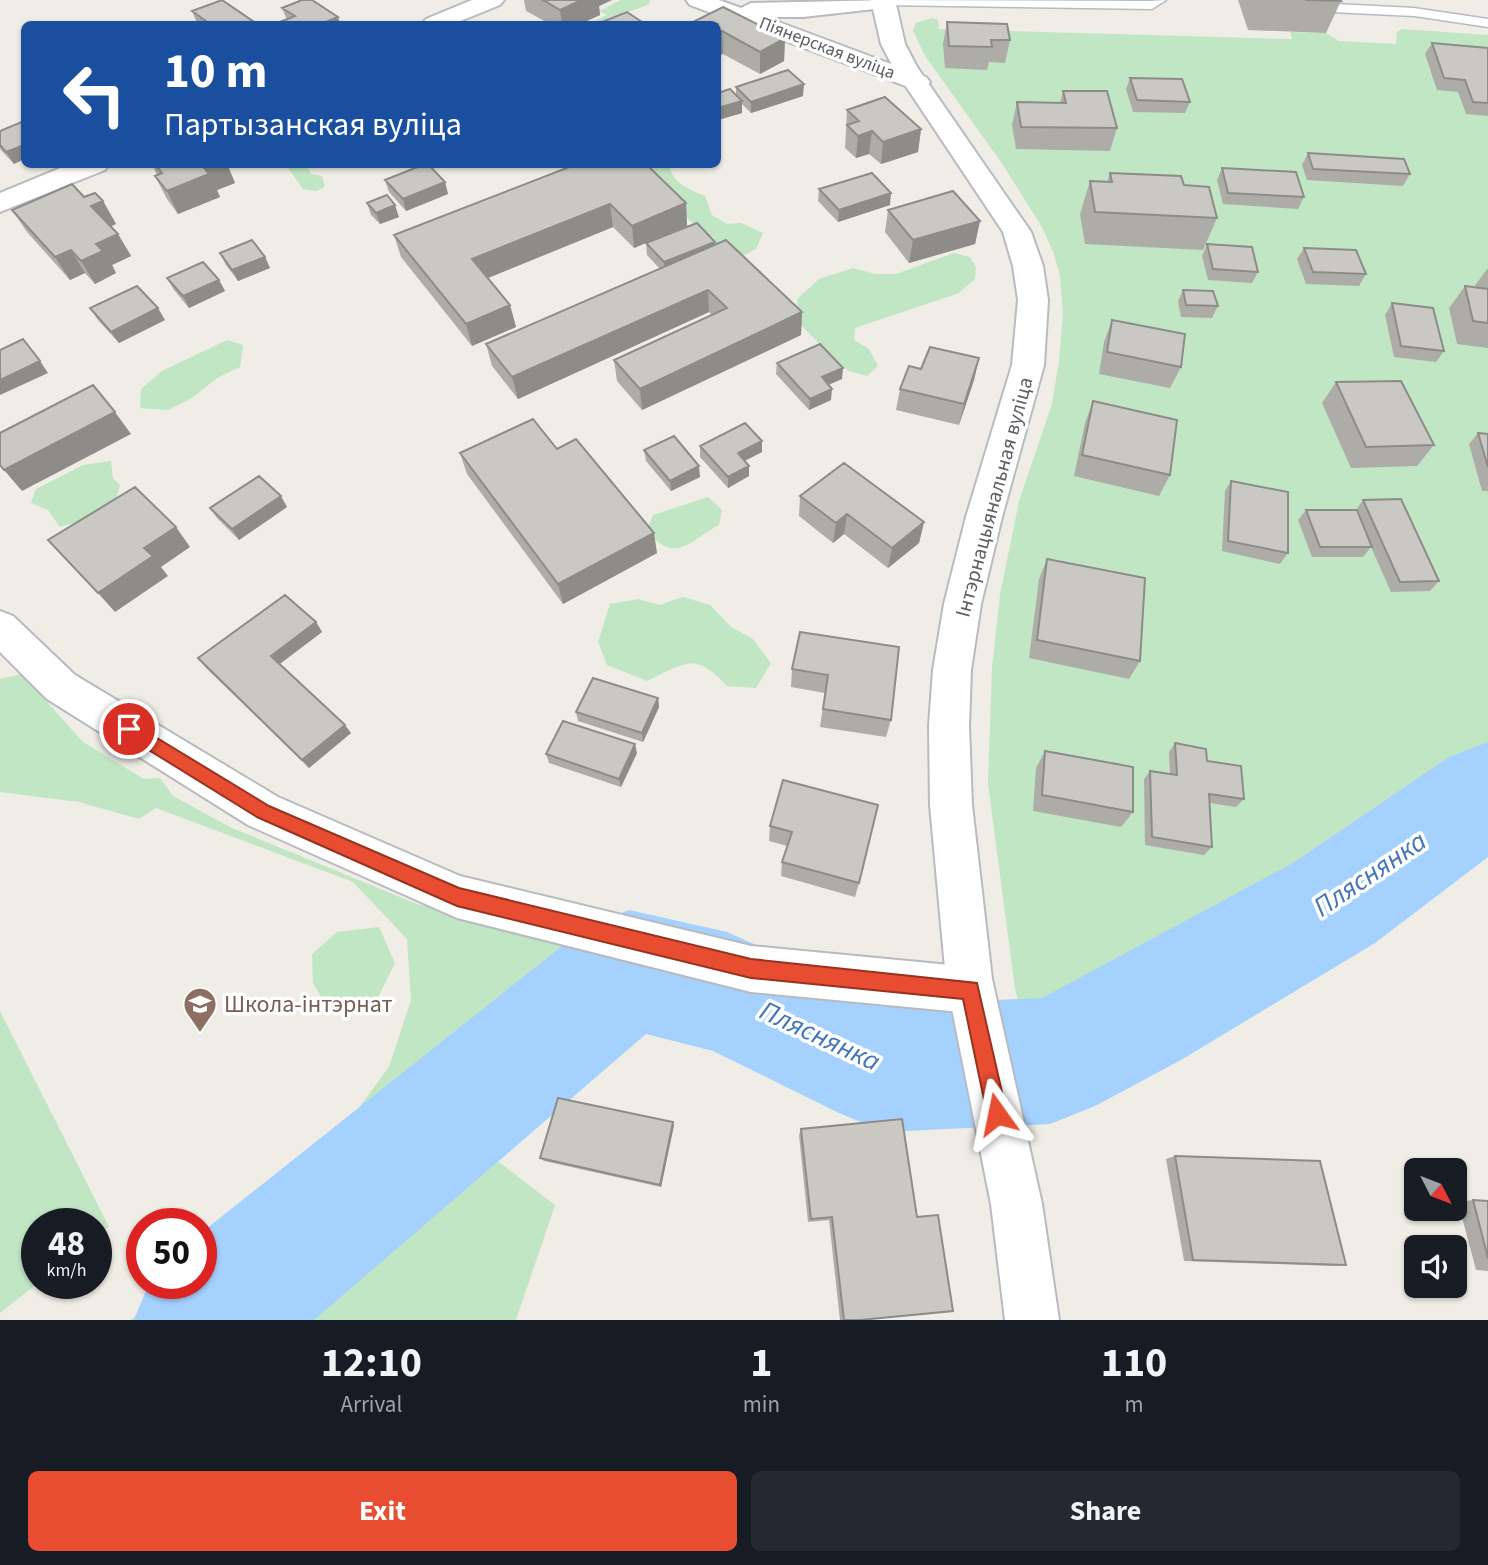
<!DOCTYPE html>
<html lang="en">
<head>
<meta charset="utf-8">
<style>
  body { margin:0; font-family:"Source Sans 3",sans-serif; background:#242831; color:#f1f3f6; height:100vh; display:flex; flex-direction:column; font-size:26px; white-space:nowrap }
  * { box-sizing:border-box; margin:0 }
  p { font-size:23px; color:#9ea1a6 }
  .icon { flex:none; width:38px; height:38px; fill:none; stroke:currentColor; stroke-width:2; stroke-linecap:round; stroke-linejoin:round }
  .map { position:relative; height:1320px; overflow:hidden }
  .details { display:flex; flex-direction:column; background:#171b24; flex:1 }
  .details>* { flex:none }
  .top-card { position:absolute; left:21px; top:21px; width:700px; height:147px; border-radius:10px; box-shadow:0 2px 5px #0004; background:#1a4fa0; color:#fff; overflow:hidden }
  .needle { width:46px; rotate:132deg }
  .fabs { position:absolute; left:1404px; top:1158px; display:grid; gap:14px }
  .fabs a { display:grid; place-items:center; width:63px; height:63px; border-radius:10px; background:#171b24; box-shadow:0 2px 5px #0004; font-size:35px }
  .speed { position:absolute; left:21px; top:1208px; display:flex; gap:14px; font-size:35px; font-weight:700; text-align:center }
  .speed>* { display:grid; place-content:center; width:91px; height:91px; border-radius:50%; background:#171b24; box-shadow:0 2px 5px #0004; line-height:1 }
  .speed small { font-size:18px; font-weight:400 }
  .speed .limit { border:10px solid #d22; background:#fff; color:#111 }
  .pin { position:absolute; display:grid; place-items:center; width:60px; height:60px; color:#fff; margin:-30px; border:4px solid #fff; border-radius:50%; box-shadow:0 2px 7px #0007 }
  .me { position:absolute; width:77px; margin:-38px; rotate:348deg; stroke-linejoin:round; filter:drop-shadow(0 0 5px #0008) }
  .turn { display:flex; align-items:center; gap:24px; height:147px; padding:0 28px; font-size:32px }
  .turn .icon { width:91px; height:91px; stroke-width:2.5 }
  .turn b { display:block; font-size:49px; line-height:60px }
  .eta { display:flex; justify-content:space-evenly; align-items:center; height:119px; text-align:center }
  .eta b { font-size:42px; font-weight:700; line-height:49px }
  .action { display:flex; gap:14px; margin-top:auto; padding:14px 28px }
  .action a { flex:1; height:80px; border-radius:10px; background:#e94d31; color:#fff; font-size:28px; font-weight:700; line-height:80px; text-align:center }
  .action a+a { background:#242831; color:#f1f3f6 }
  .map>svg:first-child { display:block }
  .green { fill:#c1e6c4 }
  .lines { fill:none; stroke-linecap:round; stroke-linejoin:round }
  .river { fill:#a5d1ff; fill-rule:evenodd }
  .service-casing { stroke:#b7babf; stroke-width:3 }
  .minor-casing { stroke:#b7babf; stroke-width:4 }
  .secondary-casing { stroke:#b8bbc1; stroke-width:4 }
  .service { fill:#fff; fill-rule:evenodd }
  .minor { fill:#fff; fill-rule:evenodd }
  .secondary { fill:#fff; fill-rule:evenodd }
  .wall { fill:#aeaca7 }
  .shaded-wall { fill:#8d8c88 }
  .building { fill:#cac8c2; stroke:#8d8c88; stroke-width:2 }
  .route { fill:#e94d31; stroke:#973220; stroke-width:2 }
  .labels { text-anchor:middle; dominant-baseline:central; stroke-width:7; stroke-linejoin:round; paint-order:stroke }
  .far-street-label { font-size:18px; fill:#5c6065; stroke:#fff }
  .street-label { font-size:21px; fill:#5c6065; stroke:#fff }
  .near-education-label { font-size:24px; fill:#785e54; stroke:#fff; text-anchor:start }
  .near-water-label { font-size:28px; font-style:italic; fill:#4375ba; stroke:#fff }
</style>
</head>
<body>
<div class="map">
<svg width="1488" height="1320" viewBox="0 0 1488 1320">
  <rect width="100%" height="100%" fill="#efede5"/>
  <path class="green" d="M621 0H650L649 4C634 11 620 13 606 20L604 24H588L607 15 599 11Z
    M932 18 938 20 939 29 1292 39 1290 32 1326 33 1339 41 1396 44 1397 32 1402 29 1488 35V792L1333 903 1050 1061 1034 1064 1015 989 988 784 992 668 1000 595 1019 501 1052 404 1059 361 1063 315 1060 276 1054 254 1042 227 1001 162 925 56 913 31 916 23Z
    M286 165H307L311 174 322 176 325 187 316 191 303 189Z
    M637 165H669C673 184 689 189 705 196L712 215 727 224 741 223 763 233 756 249 740 257 718 247 635 169Z
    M954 253 970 257 976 267 975 279 959 293 855 328 854 340 869 349 878 366 867 376 849 371 836 361 799 323 797 299 819 279 853 268 875 274H896Z
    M227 340 243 345 240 367 217 378 192 398 168 410 140 408 141 389 162 371Z
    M111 461 113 478 120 485 115 504 92 518 60 527 48 510 31 503 36 489 83 465Z
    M708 497 722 510 719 525C686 543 677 564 646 531L653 515Z
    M683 597 710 605 731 627 753 639 771 663 756 688 727 686C695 651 685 663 647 681L607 665 598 642 610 604 638 599 660 605Z
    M22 674 83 742 144 779 160 778 173 796 232 828 417 904 884 1004 916 1027 929 1067 886 1069 727 993 629 970 538 1046 495 1159 555 1205 516 1320H131L176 1283H201V1262L313 1170 389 1067 411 1000 407 939 353 882 156 808 139 819 79 802 0 792V679Z
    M379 927 395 963 373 1007 332 1015 313 983 312 954 337 932Z
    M0 1011 109 1227 96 1237V1223H37L38 1283 0 1313Z"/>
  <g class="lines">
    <path class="river" d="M1488 742V857L1375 943 1181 1060 1095 1106 1050 1124 886 1132 841 1114 713 1051 646 1034 314 1320H134L149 1283H201V1233L586 927 629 910 727 932 890 1005 1042 998 1293 863 1449 757Z"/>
    <defs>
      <path id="service" d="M877 0 1149 1 1166 0 1152 9 883 5 878 4Z
        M1321 0H1335L1336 4 1414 8 1488 19V27L1414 16 1331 12 1326 11Z"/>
      <path id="minor" d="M472 0H504L500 5 453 24H422L426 19Z
        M686 0H719L741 8 751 3 894 0 891 6 883 8 803 17H765L926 77 930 82 926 87 917 90 908 87 690 5Z
        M70 164H108L105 170 0 212V193Z
        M0 611 13 616 75 675 278 797 460 876 751 946 971 967 987 974 994 990 987 1006 971 1013 751 992 457 918 248 825 47 699 0 652Z"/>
      <path id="secondary" d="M871 0H895L905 44 917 67 1031 232 1043 266 1048 300 1044 365 1002 517 981 604 971 670 969 726 972 805 992 979 1042 1204 1059 1320H1005L991 1204 946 979 930 805 929 726 933 670 944 604 966 517 1012 365 1018 300 1013 266 1003 232 893 67 881 44Z"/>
    </defs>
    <use href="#service" class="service-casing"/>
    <use href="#minor" class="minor-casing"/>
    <use href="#secondary" class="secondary-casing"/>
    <use href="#service" class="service"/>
    <use href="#minor" class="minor"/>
    <use href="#secondary" class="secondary"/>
  </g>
  <path class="wall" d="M524 0H612L599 6 600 15 580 24H550L526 11Z
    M1238 0H1340L1341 1 1326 33 1248 30Z
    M282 8 338 17 287 20Z
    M192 11 257 24H199L197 23Z
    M947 22 1010 40 1005 63 989 62 987 70 945 68 943 44Z
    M718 24 785 38 784 61 760 74 723 54Z
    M1432 43 1488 48V116L1466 114 1458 92 1437 90 1425 54Z
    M1130 78 1190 102 1185 113 1133 112 1126 89Z
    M736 87 803 96 751 113 742 104V113L718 120V93L736 94Z
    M1063 91 1117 128 1110 151 1016 149 1012 125 1017 102 1060 103Z
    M847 110 921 129 918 152 881 164 869 154 856 158 845 148Z
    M24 121V159L14 164 0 149V131Z
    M1308 153 1410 174 1403 186 1307 180 1302 165Z
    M152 164H227L235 183 217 190 220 197 178 214 167 199 155 176 157 175Z
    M577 164 686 203 687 226 650 241 715 245 802 312 801 335 642 410 617 381 614 360 712 315 709 312 518 399 492 366 486 344 660 269 647 255 646 243 634 248 613 227 488 278 510 305 516 327 472 346 401 257 394 235Z
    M1222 168 1304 197 1298 209 1223 204 1217 180Z
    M1110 173 1184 185 1217 218 1203 250 1085 244 1080 214 1090 181 1107 182Z
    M385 180 445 182 448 194 406 211 389 192Z
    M819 189 890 205 838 222 818 201Z
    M84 197 103 201 116 224 111 226 118 234 131 256 112 265 116 273 95 284 85 273 70 280 27 232 12 210Z
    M367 203 399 217 380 224 371 215Z
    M888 210 980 221 975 244 909 263 885 232Z
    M1207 244 1258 272 1252 283 1208 280 1202 256Z
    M1304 248 1366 274 1359 286 1306 284 1297 259Z
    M220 253 265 257 270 268 238 281 226 265Z
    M1487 269H1488V348L1457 344 1449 308 1465 286 1474 287Z
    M167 278 219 280 225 291 189 308 174 290Z
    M1183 290 1218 306 1212 318 1181 317 1178 301Z
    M1392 303 1444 351 1436 362 1394 357 1385 315Z
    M90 308 165 320 119 343 98 320Z
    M1112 320 1181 367 1170 388 1099 374 1104 342Z
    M979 358 974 380 959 425 896 410 900 389 921 369Z
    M777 363 842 379 828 385 831 400 809 410 776 374Z
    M1336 382 1434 445 1417 466 1351 468 1322 403Z
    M1093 401 1170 475 1159 496 1074 476 1085 423Z
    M1478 433 1488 434V491H1482L1469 444Z
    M700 446 762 452 745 461 749 476 728 488 700 457Z
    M557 449 657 553 563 604 467 474 460 453Z
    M644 450 700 477 671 491 646 461Z
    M1231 481 1288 553 1280 564 1222 551 1225 491Z
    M800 496 924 522 919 543 888 568 844 534 833 543 799 516Z
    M1363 500 1439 581 1430 591 1391 592 1371 547 1363 557H1312L1298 520 1306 510H1356Z
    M287 507 239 540 217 518 210 508Z
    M1047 559 1140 661 1129 679 1029 658 1039 579Z
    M316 622 322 632 280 664 351 733 309 768 206 668 198 658Z
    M800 632 891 720 886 737 820 727 825 693 791 687 792 669Z
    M658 698 659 707 643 742 578 721 576 712Z
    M1175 743 1207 761 1244 799 1236 807 1210 803 1212 847 1204 855 1145 845 1144 779 1150 771 1170 774 1169 752Z
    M1045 751 1133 812 1121 827 1033 811 1036 768Z
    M637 753 621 787 549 763 546 754Z
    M783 780 859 883 855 897 781 876 782 862 787 846 769 841 770 826Z
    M674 1125 661 1187 544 1161 540 1158Z
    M801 1129 917 1217 860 1320H840L829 1220 808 1222 799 1135Z
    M1175 1156 1346 1265 1334 1266 1184 1261 1166 1159Z
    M1473 1200 1488 1201V1271L1476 1270 1458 1202Z"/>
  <path class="shaded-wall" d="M582 0H612L599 6 600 15 580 24H562L560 10Z
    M338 17 340 24H321Z
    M722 31 723 54 718 56V34Z
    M785 38 784 61 760 74V52Z
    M804 84 803 96 751 113V102Z
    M742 101V113L718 120V108Z
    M921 129 918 152 881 164 883 142Z
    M872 131 869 154 856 158 858 136Z
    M24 145V159L14 164 6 152Z
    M213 164H227L235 183 217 190 220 197 178 214 167 191 204 168Z
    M445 182 448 194 406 211 403 199Z
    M891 193 890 205 838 222 839 210Z
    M103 201 116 224 105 229 91 206Z
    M686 203 687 226 634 248 632 226Z
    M610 204 613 227 478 282 472 259Z
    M395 205 399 217 380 224 376 213Z
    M980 221 975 244 909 263 913 240Z
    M118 234 131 256 112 265 116 273 95 284 81 261 96 244Z
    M715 242V253L665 274 664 262Z
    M71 250 85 273 70 280 55 257Z
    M265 257 270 268 238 281 232 270Z
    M219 280 225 291 189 308 183 296Z
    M708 290 709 312 518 399 512 377Z
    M510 305 516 327 472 346 466 324Z
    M158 308 165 320 119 343 111 332Z
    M802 312 801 335 642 410 640 389Z
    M979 358 974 380 959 425 964 404Z
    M40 361 48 373 0 395V380Z
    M843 368 842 379 821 388 822 377Z
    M832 389 831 400 809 410 810 399Z
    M115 412 131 434 22 491 4 470Z
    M762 441V452L738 464V453Z
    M699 466 700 477 671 491 670 481Z
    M749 466V476L728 488V477Z
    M281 496 287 507 239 540 232 529Z
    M847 514 844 534 833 543 836 523Z
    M924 522 919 543 888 568 892 548Z
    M176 527 190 547 161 567 168 576 115 612 98 593 144 548Z
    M654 533 657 553 563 604 558 584Z
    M316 622 322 632 278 665 271 656Z
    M658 698 659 707 643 742 642 733Z
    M345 725 351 733 309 768 302 760Z
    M635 744 637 753 621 787 619 779Z
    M673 1122 674 1125 661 1187 660 1185Z"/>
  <path class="building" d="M222 0 257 24H210L192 11Z
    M302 0H312L338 17 321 24H275L295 16 282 8Z
    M543 0H582L560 10Z
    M1305 0H1340L1341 1Z
    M723 7 785 38 760 52 722 31 718 34V24H689Z
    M627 12 645 24H597Z
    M947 22 1007 24 1010 40H991L992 47 949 46Z
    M1432 43 1488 48V103L1473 102 1465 80 1444 78Z
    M788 70 804 84 751 102 736 87Z
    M1130 78 1182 79 1190 102 1137 100Z
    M730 89 742 101 718 108V93Z
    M1063 91H1107L1117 128 1021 127 1017 102 1066 103Z
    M885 97 921 129 883 142 872 131 858 136 847 125 859 121 847 110Z
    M24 121V145L6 152 0 145V131Z
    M1308 153 1404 159 1410 174 1313 169Z
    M155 164H213L204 168 209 174 167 191 155 176 162 173Z
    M425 164H428L445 182 403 199 385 180Z
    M577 164H646L686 203 632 226 610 204 472 259 510 305 466 324 394 235Z
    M1222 168 1296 172 1304 197 1228 193Z
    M872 173 891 193 839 210 819 189Z
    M1110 173 1181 176 1184 185 1209 187 1217 218 1095 212 1090 181 1112 182Z
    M72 184 84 197 95 193 103 201 91 206 118 234 96 244 103 251 81 261 71 250 55 257 12 210Z
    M953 191 980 221 913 240 888 210Z
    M387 195 395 205 376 213 367 203Z
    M697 223 715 242 664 262 646 243Z
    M252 240 265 257 232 270 220 253Z
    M726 240 802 312 640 389 614 360 727 308 708 290 512 377 486 344Z
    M1207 244 1252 247 1258 272 1213 269Z
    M1304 248 1356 250 1366 274 1313 272Z
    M203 262 219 280 183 296 167 278Z
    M137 286 158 308 111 332 90 308Z
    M1465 286 1488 289V323L1473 321Z
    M1183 290 1213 291 1218 306 1186 305Z
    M1392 303 1433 308 1444 351 1401 346Z
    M1112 320 1185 334 1181 367 1107 352Z
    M23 339 40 361 0 380V350Z
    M820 344 843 368 822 377 832 389 810 399 777 363Z
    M930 347 979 358 964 404 900 389 909 366 921 369Z
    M1401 381 1434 445 1366 447 1336 382Z
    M93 385 115 412 4 470 0 465V433Z
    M1093 401 1177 420 1170 475 1082 455Z
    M533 419 557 449 576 439 654 533 558 584 460 453Z
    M745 423 762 441 738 453 749 466 728 477 700 446Z
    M1478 433 1488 434V467Z
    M674 436 699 466 670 481 644 450Z
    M844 463 924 522 892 548 847 514 836 523 800 496Z
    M259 476 281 496 232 529 210 508Z
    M1231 481 1288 492V553L1228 541Z
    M135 487 176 527 144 548 153 556 98 593 48 540Z
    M1401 499 1439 581 1400 582 1363 500Z
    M1306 510H1357L1372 547H1320Z
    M1047 559 1145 578 1140 661 1037 640Z
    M285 595 316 622 271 656 345 725 302 760 198 658Z
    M800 632 899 647 891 720 823 709 828 675 792 669Z
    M593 678 658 698 642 733 576 712Z
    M563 721 635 744 619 779 546 754Z
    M1175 743 1206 749 1207 761 1241 766 1244 799 1209 794 1212 847 1152 837 1150 771 1177 775Z
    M1045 751 1133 767V812L1042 795Z
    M783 780 878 805 859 883 782 862 792 832 770 826Z
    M558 1098 673 1122 660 1185 540 1158Z
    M902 1119 917 1217 938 1215 953 1311 860 1320H844L832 1217 811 1219 801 1129Z
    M1175 1156 1320 1161 1346 1265 1193 1260Z
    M1473 1200 1488 1201V1258Z"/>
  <path class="route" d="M129 721 269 806 459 888 751 959 977 983 1007 1114 1004 1121 997 1124 990 1121 987 1114 963 999 751 978 457 906 257 817 123 734 120 729 123 723Z"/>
  <defs>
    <symbol id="school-pin" viewBox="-11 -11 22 30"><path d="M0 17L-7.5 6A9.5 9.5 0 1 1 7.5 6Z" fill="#8d6e63" stroke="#fff"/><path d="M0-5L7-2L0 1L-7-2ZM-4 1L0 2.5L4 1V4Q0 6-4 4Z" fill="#fff"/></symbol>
  </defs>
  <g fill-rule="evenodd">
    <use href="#school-pin" x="181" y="985" width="38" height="52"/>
  </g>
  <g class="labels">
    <g class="far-street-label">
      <text transform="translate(827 48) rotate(21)">Піянерская вуліца</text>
    </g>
    <g class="street-label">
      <text transform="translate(994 497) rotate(-75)">Інтэрнацыянальная вуліца</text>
    </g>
    <g class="near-education-label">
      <text x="224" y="1004">Школа-інтэрнат</text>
    </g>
    <g class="near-water-label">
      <text transform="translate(1370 874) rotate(-34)">Пляснянка</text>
      <text transform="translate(820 1036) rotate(25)">Пляснянка</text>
    </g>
  </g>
</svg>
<div class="fabs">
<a><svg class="needle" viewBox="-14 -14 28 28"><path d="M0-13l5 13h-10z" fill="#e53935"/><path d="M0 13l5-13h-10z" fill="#9ea1a6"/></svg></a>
<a><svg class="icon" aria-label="sound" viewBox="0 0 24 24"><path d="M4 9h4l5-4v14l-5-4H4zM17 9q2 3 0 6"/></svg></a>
</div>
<div class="speed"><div>48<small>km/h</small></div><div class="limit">50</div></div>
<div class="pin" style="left:129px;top:729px;background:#d93025"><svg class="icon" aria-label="arrive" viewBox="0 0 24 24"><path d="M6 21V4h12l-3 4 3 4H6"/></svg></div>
<svg class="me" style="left:997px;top:1114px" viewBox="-20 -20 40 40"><path d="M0-17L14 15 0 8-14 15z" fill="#e94d31" stroke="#fff" stroke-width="4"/></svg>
<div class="top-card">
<div class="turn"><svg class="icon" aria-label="left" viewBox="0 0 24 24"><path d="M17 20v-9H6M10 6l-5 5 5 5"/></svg><div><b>10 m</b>Партызанская вуліца</div></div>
</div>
</div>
<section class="details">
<div class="eta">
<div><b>12:10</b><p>Arrival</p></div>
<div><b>1</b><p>min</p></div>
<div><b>110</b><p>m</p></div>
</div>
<div class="action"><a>Exit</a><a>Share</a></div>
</section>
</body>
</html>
